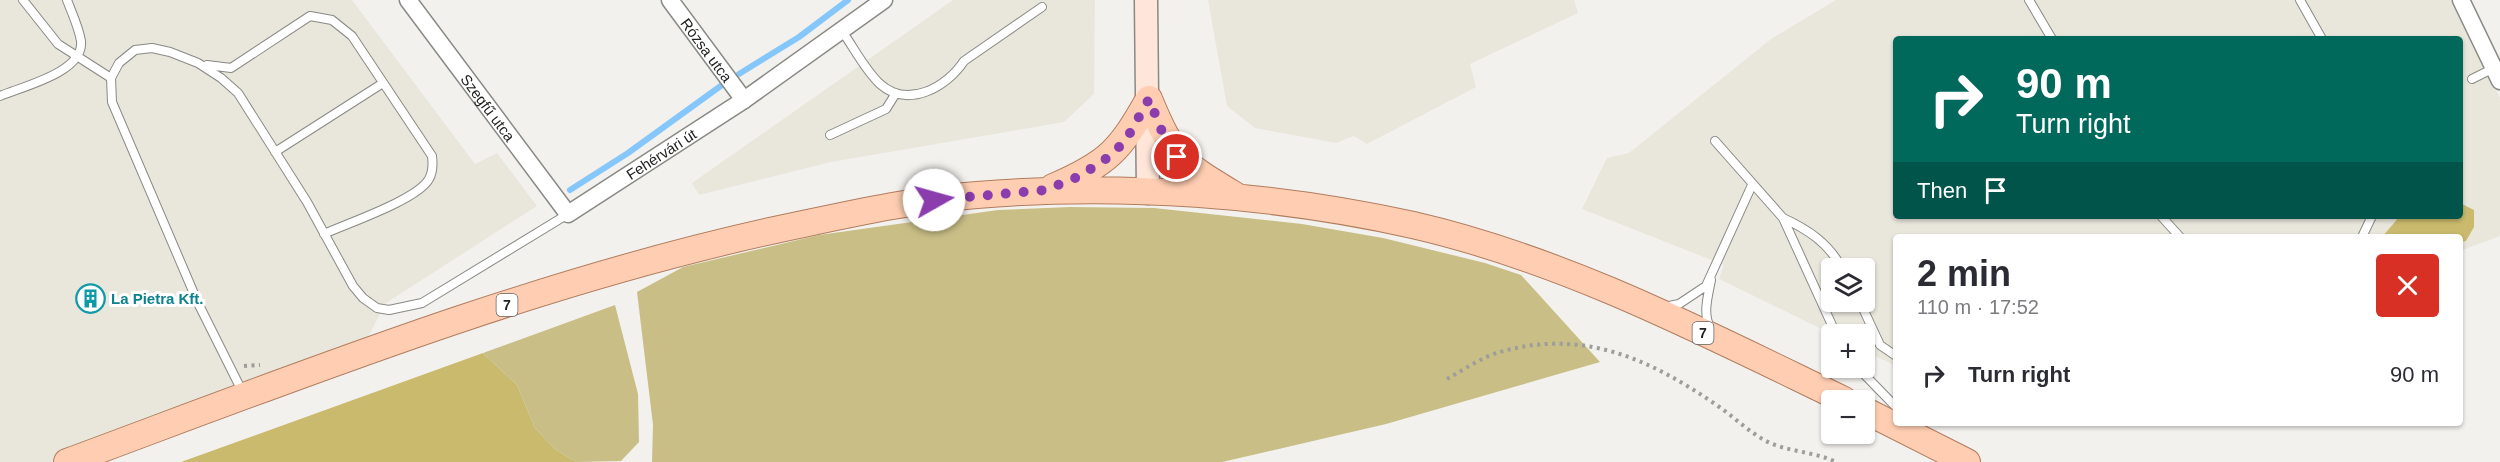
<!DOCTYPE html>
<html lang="en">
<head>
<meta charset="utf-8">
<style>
  body { margin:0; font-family:Helvetica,sans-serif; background:#f7f7f7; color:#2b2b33; height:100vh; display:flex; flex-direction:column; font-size:22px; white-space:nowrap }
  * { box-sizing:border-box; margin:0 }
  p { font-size:20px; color:#7c7c81 }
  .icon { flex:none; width:33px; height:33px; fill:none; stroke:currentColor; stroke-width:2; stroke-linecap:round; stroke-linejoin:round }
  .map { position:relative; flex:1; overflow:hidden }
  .side { position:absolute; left:1893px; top:234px; width:570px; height:192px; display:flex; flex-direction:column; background:#fff; border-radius:6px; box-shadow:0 2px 4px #0004 }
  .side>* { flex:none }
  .banner { position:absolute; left:1893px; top:36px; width:570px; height:183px; border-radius:6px; box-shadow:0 2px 4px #0004; background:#00695c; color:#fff; overflow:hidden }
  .fabs { position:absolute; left:1821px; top:258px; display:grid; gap:12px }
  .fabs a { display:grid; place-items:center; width:54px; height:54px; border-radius:6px; background:#fff; box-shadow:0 2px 4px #0004; font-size:30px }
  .pin { position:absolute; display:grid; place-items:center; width:51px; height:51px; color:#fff; margin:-26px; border:3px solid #fff; border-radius:50%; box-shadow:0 2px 6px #0007 }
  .me { position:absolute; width:66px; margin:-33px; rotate:83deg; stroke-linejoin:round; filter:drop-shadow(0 0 4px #0008) }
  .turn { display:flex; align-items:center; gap:21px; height:126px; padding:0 24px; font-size:27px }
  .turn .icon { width:78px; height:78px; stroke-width:2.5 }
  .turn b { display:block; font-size:42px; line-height:51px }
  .then { display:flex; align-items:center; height:57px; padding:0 24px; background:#0003; gap:12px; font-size:22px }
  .round { display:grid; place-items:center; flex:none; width:63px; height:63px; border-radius:6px; background:#f7f7f7 }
  .headline { display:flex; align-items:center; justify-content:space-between; height:102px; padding:0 24px }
  h1 { font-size:36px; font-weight:600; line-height:45px }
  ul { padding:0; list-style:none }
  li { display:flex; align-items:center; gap:18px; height:78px; padding:0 24px }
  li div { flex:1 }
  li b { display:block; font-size:22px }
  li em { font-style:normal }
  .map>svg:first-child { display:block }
  .built { fill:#e9e7dc; fill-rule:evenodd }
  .green { fill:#c9be86 }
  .forest { fill:#c9ba6d }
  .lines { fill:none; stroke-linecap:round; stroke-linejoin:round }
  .stream { stroke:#85c7fb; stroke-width:6 }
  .lane-casing { stroke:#898985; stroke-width:10 }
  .street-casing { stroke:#898985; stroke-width:19 }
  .secondary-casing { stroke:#898985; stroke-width:25 }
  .primary-casing { stroke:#b27c5e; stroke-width:28 }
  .path { stroke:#9d9d9a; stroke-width:4; stroke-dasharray:3 4.5; stroke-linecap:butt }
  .lane { stroke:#fff; stroke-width:8 }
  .street { stroke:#fff; stroke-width:16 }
  .secondary { stroke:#ffe6d9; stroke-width:22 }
  .primary { stroke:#ffceb2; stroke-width:26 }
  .route { stroke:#8b3dad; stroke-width:10; stroke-dasharray:0 18 }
  .labels { text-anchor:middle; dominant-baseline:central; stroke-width:6; stroke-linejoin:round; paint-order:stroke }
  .shield { fill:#fff; stroke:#646464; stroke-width:1.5 }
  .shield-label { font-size:14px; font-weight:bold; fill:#222221 }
  .street-label { font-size:15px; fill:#222221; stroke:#fff }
  .culture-label { font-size:15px; font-weight:bold; fill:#0d838f; stroke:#fff; text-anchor:start }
</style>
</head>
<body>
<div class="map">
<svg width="2500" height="462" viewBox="0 0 2500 462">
  <rect width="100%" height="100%" fill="#f2f1ed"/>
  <path class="built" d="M0 0H352L475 164 497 153 537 206 386 303 354 363 81 462H0Z
    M953 0H1095L1094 94 1064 122 831 162 699 195 692 183Z
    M1208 0H1574L1578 13 1470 64 1476 87 1367 144 1354 136 1336 143 1255 128 1227 106Z
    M1836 0H2451L2500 98V236L2460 251V237H1896V366L1865 351 1864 334H1832L1719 279 1724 265 1582 209 1607 158 1629 153 1771 39ZM1896 39H2460V216H1896ZM1832 268H1864V302H1832Z"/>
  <path class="green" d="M1070 207 1154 208 1302 224 1383 238 1485 263 1521 275 1600 362 1386 424 1222 462H652L653 425 637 292 683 267 819 235 998 210Z
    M615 305 638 394 639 442 621 461 576 462 555 449 535 428 517 385 483 353Z"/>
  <path class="forest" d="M2460 203 2474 210V227L2466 241 2460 242V237H2382L2400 216H2460Z
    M483 353 517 385 535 428 555 449 576 462H181Z"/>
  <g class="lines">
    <path class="stream" d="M739 74 799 37 848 0
      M570 190 628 153 722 85"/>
    <defs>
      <path id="lane" d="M23 0 58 44 111 78
        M2029 0 2052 39
        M2300 0 2322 39
        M842 31C854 48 865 70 880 84 908 109 947 87 964 61L1042 7
        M207 65 231 68 310 16 332 20 352 36 432 156C433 164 433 172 429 179 417 200 348 223 324 234
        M2472 79 2494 68
        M0 96C24 86 84 72 81 41 79 28 72 13 67 0
        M830 135 886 109 896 93
        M1715 141 1783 218 1836 334
        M275 152 383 83
        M2161 216 2180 237
        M1783 218C1809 230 1828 243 1842 268
        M2362 237 2372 216
        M1711 280C1708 296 1702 315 1711 329
        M1860 302 1880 345 1896 356
        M1664 307 1679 304 1706 286 1752 185
        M1858 368 1896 407
        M243 393 198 303 112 102 111 78 119 63 135 50 152 48 170 52 198 63 221 78 238 93 307 202 353 286 363 298 377 308 389 310 422 303 568 214"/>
      <g id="street">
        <path id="s1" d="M408 0 568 214 744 100 884 0"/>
        <path id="s2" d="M670 0 744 100"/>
        <path d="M2461 0 2500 81"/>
      </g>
      <path id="secondary" d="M1146 0 1148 193"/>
      <path id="primary" d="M1149 99C1174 160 1182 163 1238 197
        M1053 187C1109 163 1120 150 1149 99
        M1864 410 1967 462
        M67 462C299 376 533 283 775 230 842 216 909 200 977 195 1119 183 1274 194 1413 225 1565 260 1705 333 1844 400"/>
    </defs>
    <use href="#lane" class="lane-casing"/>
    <use href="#street" class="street-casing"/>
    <use href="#secondary" class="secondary-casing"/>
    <use href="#primary" class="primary-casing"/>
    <path class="path" d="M244 366 260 365
      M1447 379C1463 370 1482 357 1500 352 1583 328 1650 359 1718 406 1734 417 1749 432 1766 441 1787 452 1813 451 1836 462"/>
    <use href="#lane" class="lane"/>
    <use href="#street" class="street"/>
    <use href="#secondary" class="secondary"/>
    <use href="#primary" class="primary"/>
  </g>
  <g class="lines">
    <path class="route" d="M934 200 1046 190 1080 176 1110 156 1126 140 1149 99 1163 134 1177 157"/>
  </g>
  <defs>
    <symbol id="building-ring" viewBox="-11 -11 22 22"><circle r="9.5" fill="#fff" stroke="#0f9aa8" stroke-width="1.5"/><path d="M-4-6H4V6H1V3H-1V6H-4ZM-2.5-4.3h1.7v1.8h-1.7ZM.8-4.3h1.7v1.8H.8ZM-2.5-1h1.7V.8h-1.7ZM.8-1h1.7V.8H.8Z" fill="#0f9aa8"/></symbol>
  </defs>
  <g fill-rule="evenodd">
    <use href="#building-ring" x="74" y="282" width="33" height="33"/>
  </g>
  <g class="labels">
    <g class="shield">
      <rect x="496.5" y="294" width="21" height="22" rx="4.5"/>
      <rect x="1692.5" y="322" width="21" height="22" rx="4.5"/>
    </g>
    <g class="shield-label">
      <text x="507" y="305">7</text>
      <text x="1703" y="333">7</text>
    </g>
    <g class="street-label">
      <text stroke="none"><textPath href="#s2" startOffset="62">Rózsa utca</textPath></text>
      <text stroke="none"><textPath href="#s1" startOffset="134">Szegfű utca</textPath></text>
      <text stroke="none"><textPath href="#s1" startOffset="378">Fehérvári út</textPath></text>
    </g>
    <g class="culture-label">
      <text x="111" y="298">La Pietra Kft.</text>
    </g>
  </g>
</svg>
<div class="fabs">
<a><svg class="icon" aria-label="layers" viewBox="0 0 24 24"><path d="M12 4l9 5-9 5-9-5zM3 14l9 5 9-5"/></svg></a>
<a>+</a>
<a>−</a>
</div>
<div class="pin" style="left:1177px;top:157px;background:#d93025"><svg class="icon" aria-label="arrive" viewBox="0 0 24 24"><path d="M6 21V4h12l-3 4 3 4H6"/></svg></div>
<svg class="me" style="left:934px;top:200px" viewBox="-20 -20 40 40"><circle r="19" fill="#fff"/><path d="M0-13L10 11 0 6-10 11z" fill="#8b3dad"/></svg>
<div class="banner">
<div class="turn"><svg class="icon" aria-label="right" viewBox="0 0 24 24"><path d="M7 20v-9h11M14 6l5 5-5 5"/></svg><div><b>90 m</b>Turn right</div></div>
<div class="then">Then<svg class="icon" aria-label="arrive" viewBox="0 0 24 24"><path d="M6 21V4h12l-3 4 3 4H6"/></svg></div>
</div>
<section class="side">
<div class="headline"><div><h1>2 min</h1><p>110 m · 17:52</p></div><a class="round" style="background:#d93025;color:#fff"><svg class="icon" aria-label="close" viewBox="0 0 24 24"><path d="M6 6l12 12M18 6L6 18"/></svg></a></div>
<ul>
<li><svg class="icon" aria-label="right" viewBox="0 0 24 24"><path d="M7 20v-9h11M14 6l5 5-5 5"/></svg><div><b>Turn right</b></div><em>90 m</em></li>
</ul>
</section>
</div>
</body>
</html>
